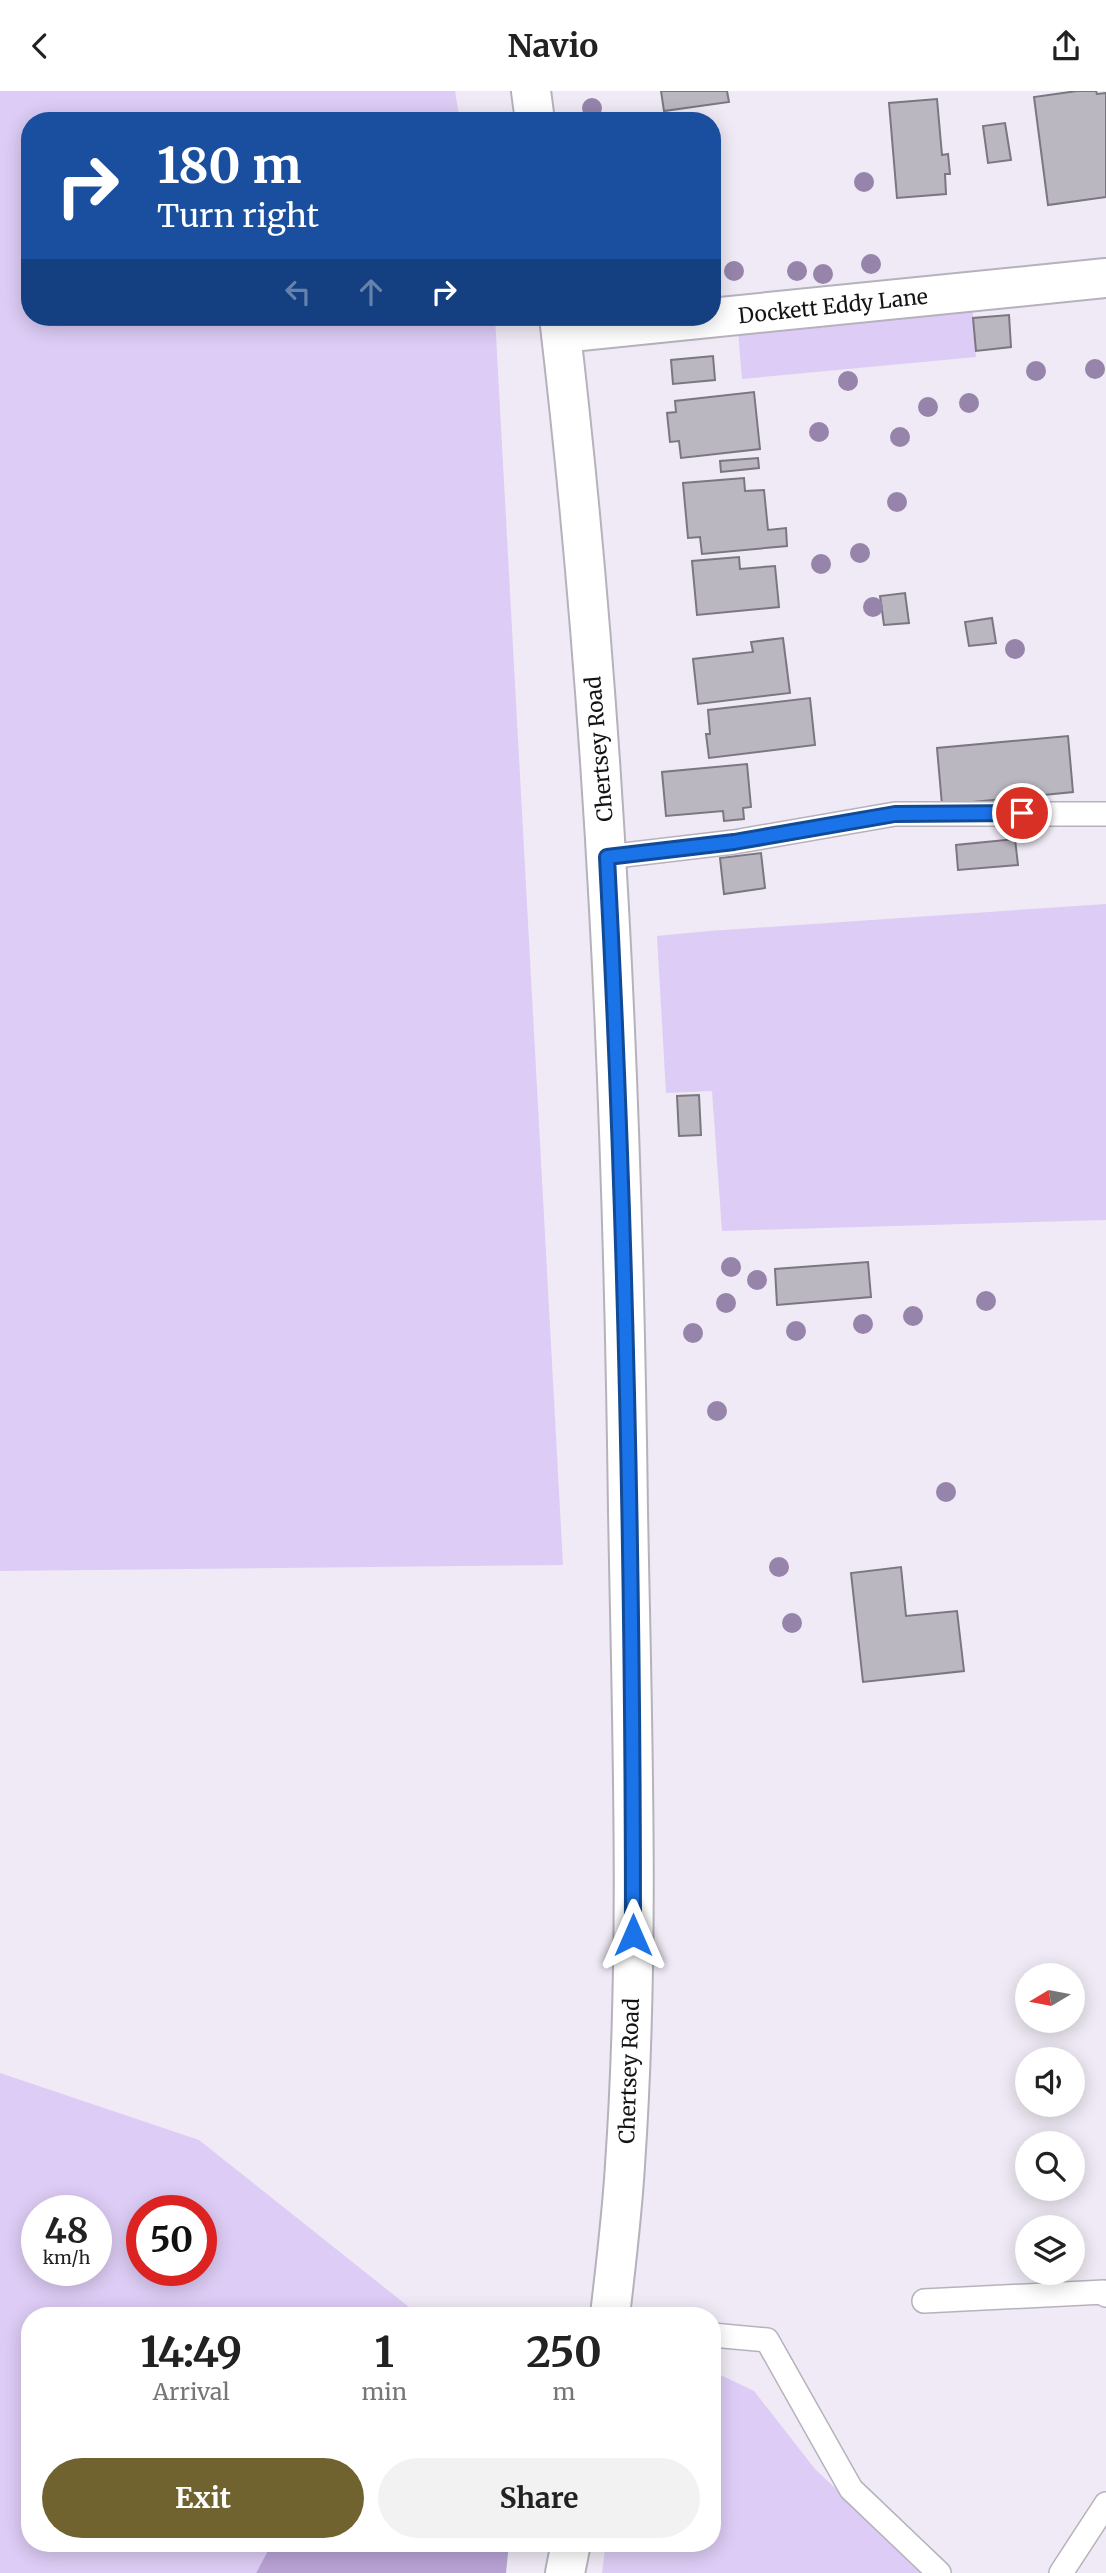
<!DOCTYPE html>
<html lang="en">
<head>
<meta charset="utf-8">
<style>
  body { margin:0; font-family:Merriweather,serif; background:#f2f2f2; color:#222; height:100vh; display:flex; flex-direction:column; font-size:26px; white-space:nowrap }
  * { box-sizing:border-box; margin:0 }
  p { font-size:23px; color:#767676 }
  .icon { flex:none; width:38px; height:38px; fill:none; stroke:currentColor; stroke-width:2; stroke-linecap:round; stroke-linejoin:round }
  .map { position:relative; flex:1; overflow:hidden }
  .drawer { position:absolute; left:21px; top:2216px; width:700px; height:245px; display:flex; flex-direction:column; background:#fff; border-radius:28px; box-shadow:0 4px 18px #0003 }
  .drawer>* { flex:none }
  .top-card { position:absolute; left:21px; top:21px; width:700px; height:214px; border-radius:28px; box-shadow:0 4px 18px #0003; background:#1a4fa0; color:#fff; overflow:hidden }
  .needle { width:46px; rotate:260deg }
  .tools { position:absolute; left:1015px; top:1872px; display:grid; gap:14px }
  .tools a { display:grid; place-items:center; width:70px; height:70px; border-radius:50%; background:#fff; box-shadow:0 4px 18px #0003; font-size:35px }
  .speed { position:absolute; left:21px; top:2104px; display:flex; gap:14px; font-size:35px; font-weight:700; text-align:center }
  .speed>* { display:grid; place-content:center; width:91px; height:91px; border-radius:50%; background:#fff; box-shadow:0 4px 18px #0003; line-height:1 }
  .speed small { font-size:18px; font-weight:400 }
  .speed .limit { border:10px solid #d22; background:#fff; color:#111 }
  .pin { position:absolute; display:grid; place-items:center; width:60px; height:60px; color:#fff; margin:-30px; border:4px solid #fff; border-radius:50%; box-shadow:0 2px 7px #0007 }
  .me { position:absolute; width:77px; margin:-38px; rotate:0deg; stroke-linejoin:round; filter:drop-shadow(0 0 5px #0008) }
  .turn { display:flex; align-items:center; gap:24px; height:147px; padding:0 21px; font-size:32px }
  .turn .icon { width:91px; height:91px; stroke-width:2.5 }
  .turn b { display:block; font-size:49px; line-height:60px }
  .lanes { display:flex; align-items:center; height:66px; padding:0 21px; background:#0003; justify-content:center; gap:35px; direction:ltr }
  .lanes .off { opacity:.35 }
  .eta { display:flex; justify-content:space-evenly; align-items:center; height:119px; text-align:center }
  .eta b { font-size:42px; font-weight:700; line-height:49px }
  .button { display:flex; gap:14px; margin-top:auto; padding:14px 21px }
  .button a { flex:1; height:80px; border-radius:42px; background:#716330; color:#fff; font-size:28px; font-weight:700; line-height:80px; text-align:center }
  .button a+a { background:#f2f2f2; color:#222 }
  header { display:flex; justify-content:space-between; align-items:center; height:91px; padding:0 21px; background:#fff; font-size:32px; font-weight:700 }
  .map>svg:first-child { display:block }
  .green { fill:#ddccf5; fill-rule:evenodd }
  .forest { fill:#b9a3d5 }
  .building { fill:#bbb7c1; stroke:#7b7781; stroke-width:2 }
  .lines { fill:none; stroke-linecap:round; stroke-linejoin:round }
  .service-casing { stroke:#b6b2bc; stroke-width:26 }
  .minor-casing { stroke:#b6b2bc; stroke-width:42 }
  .secondary-casing { stroke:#b6b2bc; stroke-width:42 }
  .service { stroke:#fff; stroke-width:23 }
  .minor { stroke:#fff; stroke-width:38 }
  .secondary { stroke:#fff; stroke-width:38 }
  .tree { fill:#9684ab }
  .route-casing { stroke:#114b97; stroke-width:18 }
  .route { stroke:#1a73e8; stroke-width:12 }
  .labels { text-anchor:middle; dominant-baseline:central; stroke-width:7; stroke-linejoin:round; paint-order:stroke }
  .street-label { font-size:21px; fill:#141316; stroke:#fff }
</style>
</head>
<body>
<header><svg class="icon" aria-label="back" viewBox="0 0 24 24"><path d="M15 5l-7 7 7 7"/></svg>Navio<svg class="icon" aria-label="share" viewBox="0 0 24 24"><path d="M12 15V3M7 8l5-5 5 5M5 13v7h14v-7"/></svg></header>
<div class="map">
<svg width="1106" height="2482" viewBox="0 0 1106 2482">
  <rect width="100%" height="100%" fill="#efeaf5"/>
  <path class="green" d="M0 0H455L460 30H30V226H495L563 1474 0 1480Z
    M972 211 976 266 742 288 738 240Z
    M1106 813V1129L722 1140 712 1000 666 1002 657 845 709 840Z
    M0 1982 199 2049 419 2224H30V2452H272L256 2482H0ZM37 2119H96V2179H37ZM142 2119H201V2179H142Z
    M712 2280 754 2300 815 2378 925 2482H602L606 2452H712Z"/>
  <path class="forest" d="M272 2452H509L506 2482H256Z"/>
  <path class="building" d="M661 0H727L729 11 664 20Z
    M1077 0H1096L1097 3 1106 2V106L1048 114 1034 6Z
    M937 8 942 64 948 63 950 83H945L946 103 897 107 889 12Z
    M1005 32 1011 69 988 72 983 35Z
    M1009 224 1011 256 976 260 973 227Z
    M713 265 715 289 673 293 671 269Z
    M754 301 760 358 681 367 679 350 670 351 667 322 676 321 675 310Z
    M758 367 759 377 721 381 720 370Z
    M744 387 745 400 764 399 768 439 786 437 787 455 702 463 700 446 688 447 683 392Z
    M739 466 740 478 775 475 779 516 697 524 692 470Z
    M905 502 909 532 884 534 880 505Z
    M992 527 996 552 969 555 965 531Z
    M783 547 790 602 698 613 693 568 753 561 751 551Z
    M810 607 815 654 709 667 706 643H710L708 619Z
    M1068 645 1073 701 942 714 937 657Z
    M747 673 751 716 743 717 744 728 724 730 723 720 666 725 662 681Z
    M1015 748 1018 774 958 779 956 754Z
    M761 762 765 797 724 803 720 767Z
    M699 1004 701 1044 679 1045 677 1005Z
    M868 1171 871 1206 777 1214 775 1178Z
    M901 1476 906 1525 957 1520 964 1580 863 1591 851 1482Z"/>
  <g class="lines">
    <defs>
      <path id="service" d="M607 766 734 751 895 723H1106
        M924 2210 1104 2201 1106 2204
        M712 2244 767 2249 851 2398 939 2482
        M1061 2482 1106 2413"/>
      <path id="minor" d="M561 242 1106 187"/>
      <path id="secondary" d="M531 0 535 30
        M559 226C606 622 623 1021 628 1420 632 1638 640 1857 625 2074 622 2124 616 2174 610 2224
        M565 2482 571 2452"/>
    </defs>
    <use href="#service" class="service-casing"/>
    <use href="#minor" class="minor-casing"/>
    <use href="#secondary" class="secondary-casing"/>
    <use href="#service" class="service"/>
    <use href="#minor" class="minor"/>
    <use href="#secondary" class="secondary"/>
  </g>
  <g class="tree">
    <circle cx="592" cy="17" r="10"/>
    <circle cx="864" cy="91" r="10"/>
    <circle cx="871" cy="173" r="10"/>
    <circle cx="734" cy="180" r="10"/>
    <circle cx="797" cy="180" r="10"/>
    <circle cx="823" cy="183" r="10"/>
    <circle cx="1095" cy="278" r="10"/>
    <circle cx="1036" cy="280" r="10"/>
    <circle cx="848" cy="290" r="10"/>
    <circle cx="969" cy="312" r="10"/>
    <circle cx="928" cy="316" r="10"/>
    <circle cx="819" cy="341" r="10"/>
    <circle cx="900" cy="346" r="10"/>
    <circle cx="897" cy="411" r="10"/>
    <circle cx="860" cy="462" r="10"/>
    <circle cx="821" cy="473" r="10"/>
    <circle cx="873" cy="516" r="10"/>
    <circle cx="1015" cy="558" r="10"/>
    <circle cx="731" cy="1176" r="10"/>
    <circle cx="757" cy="1189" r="10"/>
    <circle cx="986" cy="1210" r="10"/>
    <circle cx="726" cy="1212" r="10"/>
    <circle cx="913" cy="1225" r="10"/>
    <circle cx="863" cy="1233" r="10"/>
    <circle cx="796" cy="1240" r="10"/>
    <circle cx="693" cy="1242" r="10"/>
    <circle cx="717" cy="1320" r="10"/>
    <circle cx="946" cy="1401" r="10"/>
    <circle cx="779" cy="1476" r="10"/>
    <circle cx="792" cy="1532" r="10"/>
  </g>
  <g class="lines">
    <defs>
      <path id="route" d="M633 1844C633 1485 626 1125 607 766L734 751 895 723 1022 722"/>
    </defs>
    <use href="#route" class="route-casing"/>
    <use href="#route" class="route"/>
  </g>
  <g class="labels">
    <g class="street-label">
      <text transform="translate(833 215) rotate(-6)">Dockett Eddy Lane</text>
      <text transform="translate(599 658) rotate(-95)">Chertsey Road</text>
      <text transform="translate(629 1980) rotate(-88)">Chertsey Road</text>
    </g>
  </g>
</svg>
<div class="tools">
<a><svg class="needle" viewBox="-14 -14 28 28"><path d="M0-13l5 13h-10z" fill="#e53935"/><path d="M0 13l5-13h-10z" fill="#767676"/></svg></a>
<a><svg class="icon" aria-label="sound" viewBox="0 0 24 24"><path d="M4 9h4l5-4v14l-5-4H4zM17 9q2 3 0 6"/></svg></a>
<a><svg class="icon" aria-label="search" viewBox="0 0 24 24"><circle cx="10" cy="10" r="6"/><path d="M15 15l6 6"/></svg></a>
<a><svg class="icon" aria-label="layers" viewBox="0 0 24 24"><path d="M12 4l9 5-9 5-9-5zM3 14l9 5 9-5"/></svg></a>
</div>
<div class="speed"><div>48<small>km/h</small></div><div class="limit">50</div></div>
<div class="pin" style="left:1022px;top:722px;background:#d93025"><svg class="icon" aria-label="arrive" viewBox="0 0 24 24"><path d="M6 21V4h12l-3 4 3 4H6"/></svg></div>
<svg class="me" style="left:633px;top:1844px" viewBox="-20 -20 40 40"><path d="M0-17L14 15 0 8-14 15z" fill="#1a73e8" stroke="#fff" stroke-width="4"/></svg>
<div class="top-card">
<div class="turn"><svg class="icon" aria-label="right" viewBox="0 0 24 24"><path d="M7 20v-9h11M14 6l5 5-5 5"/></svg><div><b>180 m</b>Turn right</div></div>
<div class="lanes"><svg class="icon off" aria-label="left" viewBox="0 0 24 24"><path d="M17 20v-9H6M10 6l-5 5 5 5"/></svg><svg class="icon off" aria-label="ahead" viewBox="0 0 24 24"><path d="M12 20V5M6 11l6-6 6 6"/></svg><svg class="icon" aria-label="right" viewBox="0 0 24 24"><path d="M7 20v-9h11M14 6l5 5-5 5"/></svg></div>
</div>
<section class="drawer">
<div class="eta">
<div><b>14:49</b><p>Arrival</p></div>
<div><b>1</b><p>min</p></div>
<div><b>250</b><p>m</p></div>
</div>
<div class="button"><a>Exit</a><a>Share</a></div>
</section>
</div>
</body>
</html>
